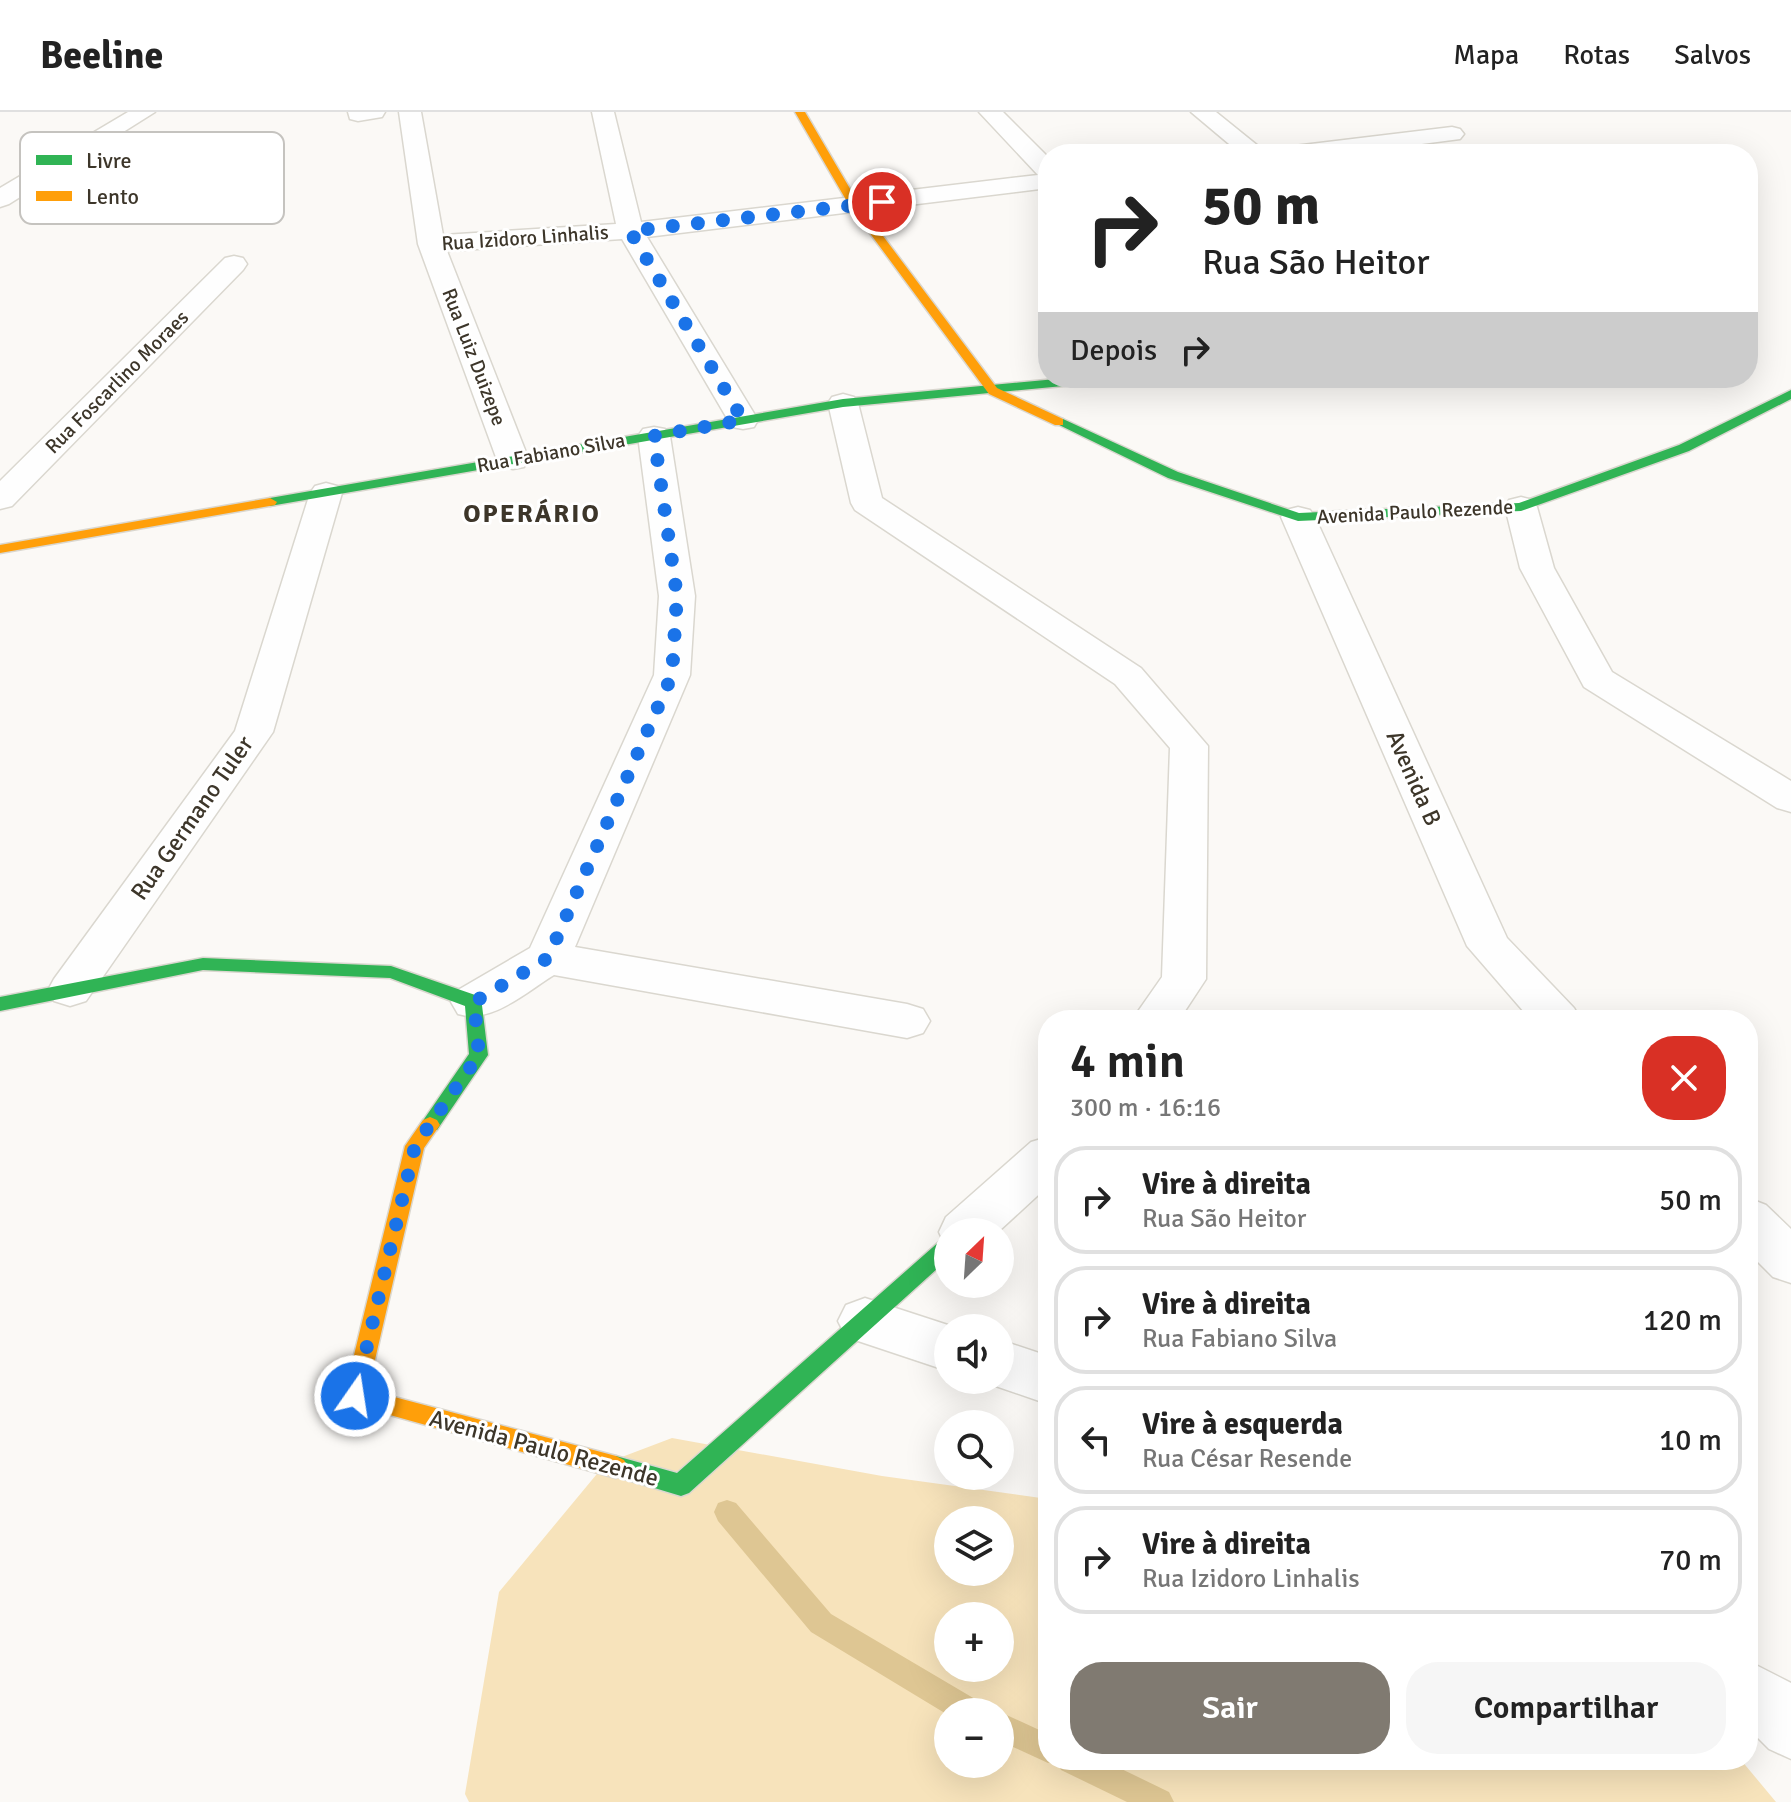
<!DOCTYPE html>
<html lang="pt">
<head>
<meta charset="utf-8">
<style>
  body { margin:0; font-family:Signika,sans-serif; background:#f6f6f6; color:#222; height:100vh; display:flex; flex-direction:column; font-size:30px; white-space:nowrap }
  * { box-sizing:border-box; margin:0 }
  p { font-size:26px; color:#767676 }
  .icon { flex:none; width:44px; height:44px; fill:none; stroke:currentColor; stroke-width:2; stroke-linecap:round; stroke-linejoin:round }
  .map { position:relative; flex:1; overflow:hidden }
  .sheet { position:absolute; left:1038px; top:898px; width:720px; height:760px; display:flex; flex-direction:column; background:#fff; border-radius:32px; box-shadow:0 8px 32px #0002 }
  .sheet>* { flex:none }
  .banner { position:absolute; left:1038px; top:32px; width:720px; height:244px; border-radius:32px; box-shadow:0 8px 32px #0002; background:#fff; color:#222; overflow:hidden }
  .needle { width:52px; rotate:25deg }
  .controls { position:absolute; left:934px; top:1106px; display:grid; gap:16px }
  .controls a { display:grid; place-items:center; width:80px; height:80px; border-radius:50%; background:#fff; box-shadow:0 8px 32px #0002; font-size:40px }
  .pin { position:absolute; display:grid; place-items:center; width:68px; height:68px; color:#fff; margin:-34px; border:4px solid #fff; border-radius:50%; box-shadow:0 2px 8px #0007 }
  .me { position:absolute; width:88px; margin:-44px; rotate:13deg; stroke-linejoin:round; filter:drop-shadow(0 0 6px #0008) }
  .turn { display:flex; align-items:center; gap:28px; height:168px; padding:0 32px; font-size:36px }
  .turn .icon { width:104px; height:104px; stroke-width:2.5 }
  .turn b { display:block; font-size:56px; line-height:68px }
  .then { display:flex; align-items:center; height:76px; padding:0 32px; background:#0003; gap:16px; font-size:30px }
  .round { display:grid; place-items:center; flex:none; width:84px; height:84px; border-radius:32px; background:#f6f6f6 }
  .headline { display:flex; align-items:center; justify-content:space-between; height:136px; padding:0 32px }
  h1 { font-size:48px; font-weight:600; line-height:60px }
  .primary-button { display:flex; gap:16px; margin-top:auto; padding:16px 32px }
  .primary-button a { flex:1; height:92px; border-radius:32px; background:#807a71; color:#fff; font-size:32px; font-weight:600; line-height:92px; text-align:center }
  .primary-button a+a { background:#f6f6f6; color:#222 }
  ul { padding:0; list-style:none }
  li { display:flex; align-items:center; gap:24px; height:108px; margin:0 16px 12px; padding:0 16px; border:4px solid #e0e0e0; border-radius:32px }
  li div { flex:1 }
  li b { display:block; font-size:30px }
  li em { font-style:normal }
  header { display:flex; align-items:center; gap:48px; box-sizing:border-box; height:112px; padding:0 40px; background:#fff; border-bottom:2px solid #e0e0e0 }
  header strong { font-size:38px }
  nav { display:flex; gap:44px; margin-inline-start:auto; font-size:28px }
  .map>svg:first-child { display:block }
  .green { fill:#f7e3bb; fill-rule:evenodd }
  .lines { fill:none; stroke-linecap:round; stroke-linejoin:round }
  .stream { fill:#dec693; fill-rule:evenodd }
  .street-casing { stroke:#dad7cf; stroke-width:3 }
  .fast-casing { stroke:#dad7cf; stroke-width:3 }
  .slow-casing { stroke:#dad7cf; stroke-width:3 }
  .street { fill:#fefefe; fill-rule:evenodd }
  .fast { fill:#30b455; fill-rule:evenodd }
  .slow { fill:#ff9f0a; fill-rule:evenodd }
  .route { stroke:#1a73e8; stroke-width:14; stroke-dasharray:0 25.2 }
  .labels { text-anchor:middle; dominant-baseline:central; stroke-width:6; stroke-linejoin:round; paint-order:stroke }
  .far-street-label { font-size:20px; fill:#3d362a; stroke:#fff }
  .street-label { font-size:24px; fill:#3d362a; stroke:#fff }
  .far-district-label { font-size:26px; font-weight:bold; letter-spacing:2px; fill:#3d362a; stroke:#fff }
  .key { fill:#fff; stroke:#c5c3bf; stroke-width:2 }
  .key-label { font-size:22px; fill:#3d362a }
</style>
</head>
<body>
<header>
<strong>Beeline</strong>
<nav><a>Mapa</a><a>Rotas</a><a>Salvos</a></nav>
</header>
<div class="map">
<svg width="1791" height="1690" viewBox="0 0 1791 1690">
  <rect width="100%" height="100%" fill="#fbf9f6"/>
  <path class="green" d="M672 1326 882 1364 1048 1387V1648H1741L1776 1690H469L465 1682 499 1480 606 1351ZM948 1408H1000V1460H948ZM948 1504H1000V1556H948ZM948 1600H1000V1652H948Z"/>
  <g class="lines">
    <path class="stream" d="M727 1388 736 1391 831 1502 980 1590 984 1600H948V1603L811 1520 718 1409 714 1400 718 1391Z
      M999 1600H1000L1048 1622V1648H1056L1048 1651 1000 1629Z
      M1056 1648H1103L1169 1680 1174 1690H1127L1061 1658Z"/>
    <defs>
      <path id="street" d="M128 0H155L9 92 0 95V76Z
        M348 0H385L382 5 358 9 350 7Z
        M399 0H421L443 123 616 112 592 0H614L641 110 1038 63 979 0H1003L1048 45V76L647 125 758 308 754 315 743 317 732 315 728 308 622 127 447 139 529 348 524 355 513 357 502 355 497 348 418 132Z
        M1191 0H1216L1268 42H1241Z
        M1452 15 1460 17 1464 22 1460 27 1345 42H1274L1278 37 1286 35Z
        M234 144 243 146 247 152 243 158 12 394 0 397V369L225 146Z
        M843 282 854 285 858 291 882 386 1141 556 1208 634 1206 867 1179 908H1132L1162 865 1170 636 1115 572 855 398 851 391 828 291 832 285Z
        M654 315 665 317 670 324 695 484 690 563 575 835 907 892 923 897 930 909 923 921 907 926 554 863C526 880 492 912 458 902L451 890 458 878 530 836 654 563 659 484 638 324 643 317Z
        M326 371 337 374 342 381 273 620 86 889 70 894 54 889 48 878 54 867 235 619 310 381 315 374Z
        M1521 385 1533 388 1537 395 1554 456 1612 560 1791 669V700L1777 696 1584 575 1520 456 1505 395 1509 388Z
        M1298 395 1310 398 1315 405 1507 826 1574 896 1581 908H1531L1467 834 1281 405 1286 398Z
        M1048 1025V1074L998 1120H948L946 1135 939 1120 946 1105 1031 1030Z
        M1748 1086 1766 1093 1791 1117V1171L1773 1165 1748 1140Z
        M865 1186 957 1216H948V1259L846 1225 838 1209 846 1193Z
        M1000 1228 1048 1244V1292L981 1269 1000 1268Z
        M1748 1549 1791 1571V1647L1769 1637 1748 1616Z"/>
      <path id="fast" d="M1067 266H1111L1105 270 843 295 270 394 263 390 270 386 843 287Z
        M1791 278V287L1689 339 1521 399 1298 409 1168 366 1053 310 1063 307 1178 360 1299 401 1519 391 1679 333Z
        M203 846 391 854 481 885 488 943 437 1018H423L420 1013 469 942 465 894 390 866 203 858 0 899V885Z
        M948 1125V1147L689 1381 681 1384 608 1362 604 1355 608 1348 616 1344 677 1361 941 1128Z"/>
      <path id="slow" d="M795 0H805L859 92 997 276 1063 307V313H1055L989 282 849 93Z
        M270 386 277 390 275 393 0 441V433Z
        M430 1005 437 1008 440 1013 424 1036 368 1278 616 1344 624 1348 628 1355 624 1362 616 1366 347 1291 344 1284 405 1034 423 1008Z"/>
    </defs>
    <use href="#street" class="street-casing"/>
    <use href="#fast" class="fast-casing"/>
    <use href="#slow" class="slow-casing"/>
    <use href="#street" class="street"/>
    <use href="#fast" class="fast"/>
    <use href="#slow" class="slow"/>
  </g>
  <g class="lines">
    <path class="route" d="M355 1284 415 1034 479 943 474 890 548 846 672 563 677 484 654 324 743 308 630 119 882 90"/>
  </g>
  <g class="labels">
    <g class="far-street-label">
      <text transform="translate(525 126) rotate(-4)">Rua Izidoro Linhalis</text>
      <text transform="translate(474 245) rotate(69)">Rua Luiz Duizepe</text>
      <text transform="translate(117 270) rotate(-45)">Rua Foscarlino Moraes</text>
      <text transform="translate(551 341) rotate(-10)">Rua Fabiano Silva</text>
      <text transform="translate(1415 400) rotate(-3)">Avenida Paulo Rezende</text>
    </g>
    <g class="street-label">
      <text transform="translate(1414 666) rotate(66)">Avenida B</text>
      <text transform="translate(192 706) rotate(-55)">Rua Germano Tuler</text>
      <text transform="translate(544 1336) rotate(15)">Avenida Paulo Rezende</text>
    </g>
    <g class="far-district-label">
      <text x="532" y="402">OPERÁRIO</text>
    </g>
  </g>
  <rect x="20" y="20" width="264" height="92" rx="12" class="key"/>
  <rect x="36" y="43" width="36" height="10" fill="#30b455"/>
  <rect x="36" y="79" width="36" height="10" fill="#ff9f0a"/>
  <g class="key-label">
    <text x="86" y="56">Livre</text>
    <text x="86" y="92">Lento</text>
  </g>
</svg>
<div class="controls">
<a><svg class="needle" viewBox="-14 -14 28 28"><path d="M0-13l5 13h-10z" fill="#e53935"/><path d="M0 13l5-13h-10z" fill="#767676"/></svg></a>
<a><svg class="icon" aria-label="sound" viewBox="0 0 24 24"><path d="M4 9h4l5-4v14l-5-4H4zM17 9q2 3 0 6"/></svg></a>
<a><svg class="icon" aria-label="search" viewBox="0 0 24 24"><circle cx="10" cy="10" r="6"/><path d="M15 15l6 6"/></svg></a>
<a><svg class="icon" aria-label="layers" viewBox="0 0 24 24"><path d="M12 4l9 5-9 5-9-5zM3 14l9 5 9-5"/></svg></a>
<a>+</a>
<a>−</a>
</div>
<div class="pin" style="left:882px;top:90px;background:#d93025"><svg class="icon" aria-label="arrive" viewBox="0 0 24 24"><path d="M6 21V4h12l-3 4 3 4H6"/></svg></div>
<svg class="me" style="left:355px;top:1284px" viewBox="-20 -20 40 40"><circle r="17" fill="#1a73e8" stroke="#fff" stroke-width="3"/><path d="M0-11L8 9 0 5-8 9z" fill="#fff"/></svg>
<div class="banner">
<div class="turn"><svg class="icon" aria-label="right" viewBox="0 0 24 24"><path d="M7 20v-9h11M14 6l5 5-5 5"/></svg><div><b>50 m</b>Rua São Heitor</div></div>
<div class="then">Depois<svg class="icon" aria-label="right" viewBox="0 0 24 24"><path d="M7 20v-9h11M14 6l5 5-5 5"/></svg></div>
</div>
<section class="sheet">
<div class="headline"><div><h1>4 min</h1><p>300 m · 16:16</p></div><a class="round" style="background:#d93025;color:#fff"><svg class="icon" aria-label="close" viewBox="0 0 24 24"><path d="M6 6l12 12M18 6L6 18"/></svg></a></div>
<ul>
<li><svg class="icon" aria-label="right" viewBox="0 0 24 24"><path d="M7 20v-9h11M14 6l5 5-5 5"/></svg><div><b>Vire à direita</b><p>Rua São Heitor</p></div><em>50 m</em></li>
<li><svg class="icon" aria-label="right" viewBox="0 0 24 24"><path d="M7 20v-9h11M14 6l5 5-5 5"/></svg><div><b>Vire à direita</b><p>Rua Fabiano Silva</p></div><em>120 m</em></li>
<li><svg class="icon" aria-label="left" viewBox="0 0 24 24"><path d="M17 20v-9H6M10 6l-5 5 5 5"/></svg><div><b>Vire à esquerda</b><p>Rua César Resende</p></div><em>10 m</em></li>
<li><svg class="icon" aria-label="right" viewBox="0 0 24 24"><path d="M7 20v-9h11M14 6l5 5-5 5"/></svg><div><b>Vire à direita</b><p>Rua Izidoro Linhalis</p></div><em>70 m</em></li>
</ul>
<div class="primary-button"><a>Sair</a><a>Compartilhar</a></div>
</section>
</div>
</body>
</html>
